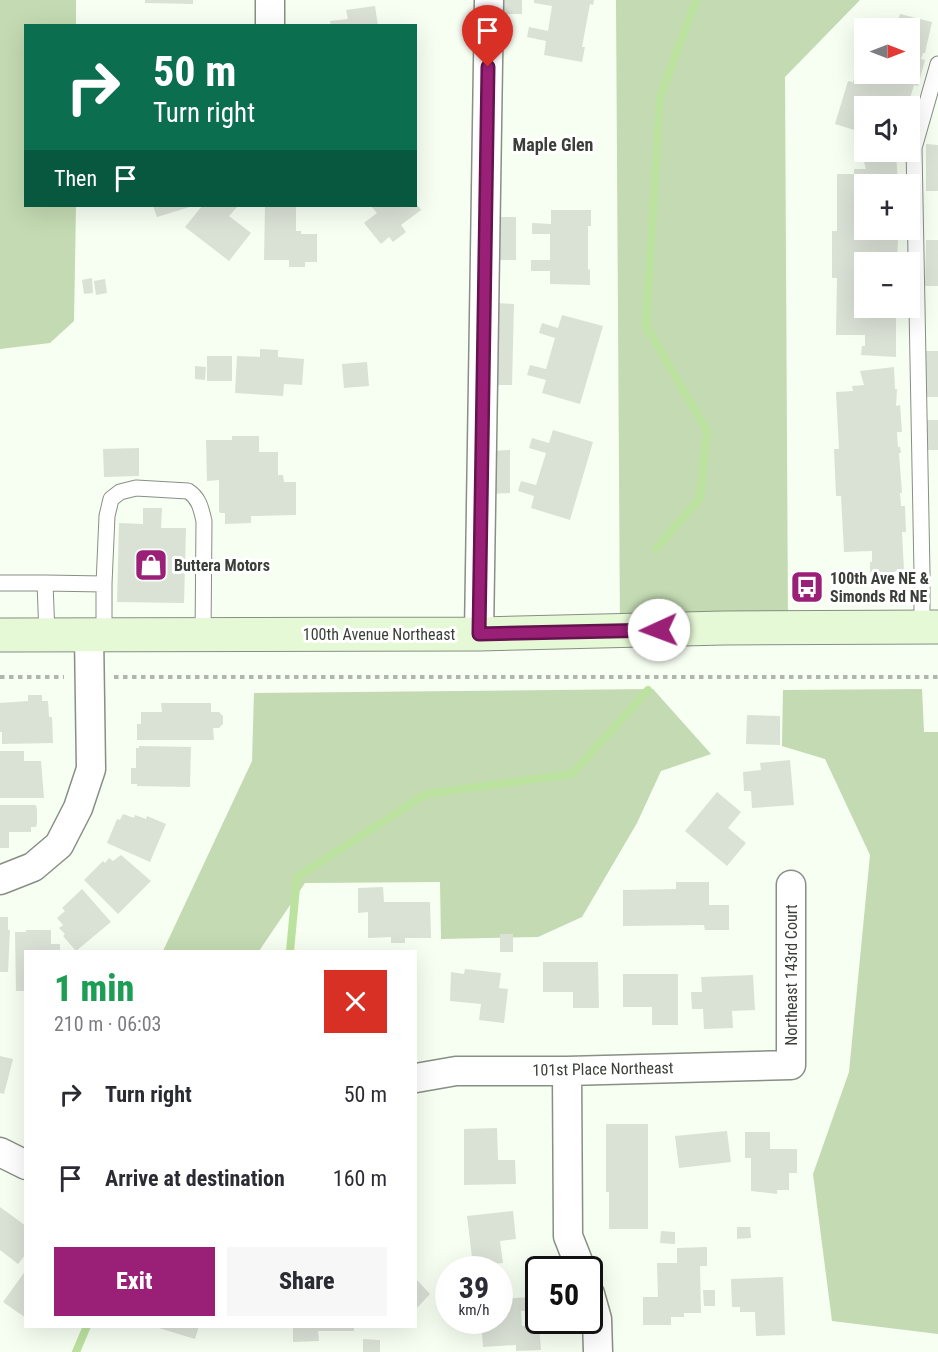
<!DOCTYPE html>
<html lang="en">
<head>
<meta charset="utf-8">
<style>
  body { margin:0; font-family:"Roboto Condensed",sans-serif; background:#f7f7f7; color:#2b2b33; height:100vh; display:flex; flex-direction:column; font-size:22px; white-space:nowrap }
  * { box-sizing:border-box; margin:0 }
  p { font-size:20px; color:#7c7c81 }
  .icon { flex:none; width:33px; height:33px; fill:none; stroke:currentColor; stroke-width:2; stroke-linecap:round; stroke-linejoin:round }
  .map { position:relative; flex:1; overflow:hidden }
  .details { position:absolute; left:24px; top:950px; width:393px; height:378px; display:flex; flex-direction:column; background:#fff; border-radius:0px; box-shadow:0 6px 24px #0002 }
  .details>* { flex:none }
  .hud { position:absolute; left:24px; top:24px; width:393px; height:183px; border-radius:0px; box-shadow:0 6px 24px #0002; background:#0b6e4f; color:#fff; overflow:hidden }
  .needle { width:39px; rotate:90deg }
  .tools { position:absolute; left:854px; top:18px; display:grid; gap:12px }
  .tools a { display:grid; place-items:center; width:66px; height:66px; border-radius:0px; background:#fff; box-shadow:0 6px 24px #0002; font-size:30px }
  .speed { position:absolute; left:435px; top:1256px; display:flex; gap:12px; font-size:30px; font-weight:700; text-align:center }
  .speed>* { display:grid; place-content:center; width:78px; height:78px; border-radius:50%; background:#fff; box-shadow:0 6px 24px #0002; line-height:1 }
  .speed small { font-size:15px; font-weight:400 }
  .speed .limit { border:3px solid #111; border-radius:9px; background:#fff; color:#111 }
  .pin { position:absolute; display:grid; place-items:center; width:51px; height:51px; color:#fff; margin:-62px -26px; border-radius:50% 50% 50% 0; rotate:-45deg; box-shadow:0 0 6px #0007 }
  .pin .icon { rotate:45deg }
  .me { position:absolute; width:66px; margin:-33px; rotate:268deg; stroke-linejoin:round; filter:drop-shadow(0 0 4px #0008) }
  .turn { display:flex; align-items:center; gap:21px; height:126px; padding:0 30px; font-size:27px }
  .turn .icon { width:78px; height:78px; stroke-width:2.5 }
  .turn b { display:block; font-size:42px; line-height:51px }
  .then { display:flex; align-items:center; height:57px; padding:0 30px; background:#0003; gap:12px; font-size:22px }
  .round { display:grid; place-items:center; flex:none; width:63px; height:63px; border-radius:0px; background:#f7f7f7 }
  .overview { display:flex; align-items:center; justify-content:space-between; height:102px; padding:0 30px }
  h1 { font-size:36px; font-weight:800; line-height:45px; color:#1e9e55 }
  .primary-button { display:flex; gap:12px; margin-top:auto; padding:12px 30px }
  .primary-button a { flex:1; height:69px; border-radius:0px; background:#9a1f77; color:#fff; font-size:24px; font-weight:800; line-height:69px; text-align:center }
  .primary-button a+a { background:#f7f7f7; color:#2b2b33 }
  ul { padding:0; list-style:none }
  li { display:flex; align-items:center; gap:18px; height:84px; padding:0 30px }
  li div { flex:1 }
  li b { display:block; font-size:22px }
  li em { font-style:normal }
  .map>svg:first-child { display:block }
  .green { fill:#c3dab2 }
  .lines { fill:none; stroke-linecap:round; stroke-linejoin:round }
  .stream { stroke:#bce2a0; stroke-width:8 }
  .building { fill:#dae1d5 }
  .service-casing { stroke:#888f84; stroke-width:17 }
  .minor-casing { stroke:#888f84; stroke-width:31 }
  .secondary-casing { stroke:#888f84; stroke-width:35 }
  .path { stroke:#b0b6ad; stroke-width:4; stroke-dasharray:4.5 4.5; stroke-linecap:butt }
  .service { stroke:#fff; stroke-width:15 }
  .minor { stroke:#fff; stroke-width:28 }
  .secondary { stroke:#e6f9d6; stroke-width:33 }
  .route-casing { stroke:#64144d; stroke-width:15 }
  .route { stroke:#9a1f77; stroke-width:10 }
  .labels { text-anchor:middle; dominant-baseline:central; stroke-width:6; stroke-linejoin:round; paint-order:stroke }
  .poi-label { font-size:16px; font-weight:bold; fill:#3b3e39; stroke:#fff; text-anchor:start }
  .street-label { font-size:16px; fill:#3b3e39; stroke:#fff }
  .neighbourhood-label { font-size:18px; font-weight:bold; fill:#3b3e39; stroke:#fff }
</style>
</head>
<body>
<div class="map">
<svg width="938" height="1352" viewBox="0 0 938 1352">
  <rect width="100%" height="100%" fill="#f7fef2"/>
  <path class="green" d="M0 0H76V25L26 26V206H76L74 321 50 343 0 349Z
    M616 0H860L785 77 788 626 620 631Z
    M653 689 711 754 661 771 637 823 582 917 538 937 441 939 440 882 305 883 259 951H163L252 761 254 693Z
    M922 689 924 732H938V1334L832 1321 813 1174 849 1072 870 855 825 759 782 746 783 690Z"/>
  <g class="lines">
    <path class="stream" d="M656 549 700 498 707 431 646 326 660 97 696 0
      M290 951 297 877 426 794 572 774 648 690
      M76 1352 87 1326"/>
  </g>
  <path class="building" d="M145 0H193V4L145 3Z
    M502 0H522V14H502Z
    M534 0H594L593 5 590 4 582 47H585L582 62 544 55 546 41 527 37 529 27 548 31 552 6 534 3Z
    M375 6 378 26H331L330 21 348 19 346 10Z
    M900 14 932 22 925 53H923L921 59 925 60 918 86 914 85 910 98 912 99 910 105 864 106V133L835 124 848 81 853 82 863 46 864 74H909V28H899L900 24 897 23Z
    M926 144 938 145V191H926Z
    M871 153H896L898 184H864V230H896V232H898V238L897 262H864V308H900V318H896V357L861 355 862 346H865V335H836L837 278H832V231H837V174H854V169H866L862 154H871Z
    M416 203 421 210 401 225 406 232 393 242 389 237 381 244 364 223 377 213 371 206H416Z
    M153 206H193L157 217Z
    M202 206H238L229 216 251 233 229 261 185 227Z
    M265 206H296V231H301V234H317V262H305V267H289V260H264Z
    M551 210H591V226H588V270L590 269V285L550 284V271H531V260H550V234H532V223L551 224Z
    M495 217H516V260H495Z
    M926 240H938V286H925Z
    M92 278 93 293 84 294 82 280Z
    M105 279 107 293 96 295 94 281Z
    M494 303 514 304 512 385H492Z
    M562 315 603 326 580 404 542 393 546 380 527 375 530 365 546 369 555 338 539 333 542 323 558 328Z
    M260 349 278 350V357L304 359 302 385 284 384 283 396 235 393 237 356 260 357Z
    M925 351H938V397H924Z
    M207 356H232V381H207Z
    M367 362 369 386 344 388 342 364Z
    M195 366 206 367 205 380 195 379Z
    M894 367 895 389H897L896 406 900 405 902 432H897L898 447H900L901 453H899L902 493H900L901 506H905L906 532H902L904 571 879 573V571L870 572V562H872V551L844 552 841 496H836L834 449H839L836 392 853 391 852 386 864 385 860 371Z
    M926 420H938V450H926Z
    M553 430 593 442 570 520 531 508 534 496 518 491 521 481 536 485 546 453 529 448 532 438 549 443Z
    M232 436H259V452H278V475H283L284 482H296V515L251 516V523L225 524V513H220L219 511V480L207 481 206 440H232Z
    M139 448V476L104 477 103 449Z
    M510 450V493L489 494 488 451Z
    M143 508H162L161 528H186L184 603 117 602 119 523 143 524Z
    M28 695H42V701H48L49 717H52L53 743 2 744V732H0V703L28 701Z
    M161 703H211V712H219L223 716V724L219 728H213L214 740H137V724H141V712H162Z
    M747 715 780 716V745L746 744Z
    M139 746 191 747 190 787 137 786V784H131V768H136V748H139Z
    M0 751H24V761H41L44 798H0Z
    M790 760 794 805 752 808 751 791H744L743 772 761 770 760 763Z
    M717 792 741 812 728 828 746 843 727 866 685 831Z
    M0 805H36L37 810V823L36 827H31V832H9V848H0Z
    M123 814 134 818 135 815 146 819 147 816 166 824 150 862 107 843 117 819 120 820Z
    M121 855 151 881 118 914 84 880 103 861 105 863 109 858 113 861Z
    M676 882H709V905H729V930H705L704 925 623 926V890L676 889Z
    M383 887 384 902H430L431 938H405V943H391V937L368 938V912L358 913V888Z
    M82 889 111 922 76 951 63 936 65 934 59 928 63 925 57 918 65 911 62 908Z
    M0 917H8V930H10L8 972H0Z
    M26 930H51V944H60V951H26V991H16L15 932H26Z
    M500 934H513V952H500Z
    M543 962H598L599 1008H573V992H543Z
    M465 969 501 973 499 988 508 989 504 1023 479 1020 481 1004 450 1001 451 972 464 974Z
    M623 974H678V1025H652V1007H623Z
    M753 975 755 1010 732 1011 733 1028 704 1029 703 1009H692L691 992H702L701 977Z
    M0 1056 13 1059 4 1094 0 1093Z
    M606 1124H648V1229H609V1192H606Z
    M497 1128 498 1160H515L516 1184 464 1185V1129Z
    M727 1131 731 1162 679 1168 675 1136Z
    M745 1132H770V1149H797V1173H789V1190H777V1194L751 1191V1158H745Z
    M0 1207 26 1226V1254L18 1264 0 1250Z
    M513 1211 516 1239 500 1241 503 1263 473 1266 467 1216Z
    M737 1227H750L751 1238 737 1239Z
    M661 1231 675 1232V1244L660 1243Z
    M707 1247V1266H700L701 1313H684V1317H671V1325H643V1297H658L657 1263H677V1248Z
    M26 1270V1318L3 1302Z
    M783 1277 785 1335 756 1336 755 1312H740V1307H732L731 1279Z
    M416 1279 430 1294 416 1309Z
    M703 1290H715V1306H704Z
    M530 1297V1311H521L522 1326 539 1325 541 1350 516 1351V1345L483 1347 481 1320H500V1299Z
    M152 1326H199L195 1339Z
    M293 1326H354V1331H318L319 1341 293 1342Z
    M363 1339 380 1340V1352H363Z"/>
  <g class="lines">
    <defs>
      <path id="service" d="M0 583H45L47 635
        M45 583 104 584V635
        M104 584 107 516 111 499 120 492 136 488 188 491C199 498 201 508 204 521L203 635
        M922 627V573L914 148 938 64"/>
      <path id="minor" d="M270 0V26
        M479 634 489 0
        M0 880 33 867 59 845 78 808 91 769 89 635
        M567 1071 568 1236 581 1269
        M416 1078 456 1071H567L791 1065V885
        M0 1152 26 1165
        M590 1294 597 1319 598 1352"/>
      <path id="secondary" d="M0 635 479 634 724 628 938 627"/>
    </defs>
    <use href="#service" class="service-casing"/>
    <use href="#minor" class="minor-casing"/>
    <use href="#secondary" class="secondary-casing"/>
    <path class="path" d="M0 677H64
      M114 677H938"/>
    <use href="#service" class="service"/>
    <use href="#minor" class="minor"/>
    <use href="#secondary" class="secondary"/>
  </g>
  <g class="lines">
    <defs>
      <path id="route" d="M488 67 479 634 659 630"/>
    </defs>
    <use href="#route" class="route-casing"/>
    <use href="#route" class="route"/>
  </g>
  <defs>
    <symbol id="shop-square" viewBox="-11 -11 22 22"><rect x="-9" y="-9" width="18" height="18" rx="4" fill="#9a1f77" stroke="#fff"/><path d="M-5-2.5h2.3a2.7 3.5 0 0 1 5.4 0H5L5.5 6h-11ZM-1.5-2.5h3a1.5 2.3 0 0 0-3 0Z" fill="#fff"/></symbol>
    <symbol id="bus-square" viewBox="-11 -11 22 22"><rect x="-9" y="-9" width="18" height="18" rx="4" fill="#9a1f77" stroke="#fff"/><path d="M-5-6H5V4H4V6H2V4H-2V6H-4V4H-5ZM-3.5-4V0h7V-4ZM-3.5 1.2v1.5H-2V1.2ZM2 1.2v1.5H3.5V1.2Z" fill="#fff"/></symbol>
  </defs>
  <g fill-rule="evenodd">
    <use href="#shop-square" x="132" y="546" width="38" height="38"/>
    <use href="#bus-square" x="788" y="568" width="38" height="38"/>
  </g>
  <g class="labels">
    <g class="poi-label">
      <text x="174" y="565">Buttera Motors</text>
      <text x="830" y="578">100th Ave NE &amp;<tspan x="830" dy="18">Simonds Rd NE</tspan></text>
    </g>
    <g class="street-label">
      <text x="379" y="634">100th Avenue Northeast</text>
      <text transform="translate(791 975) rotate(-90)">Northeast 143rd Court</text>
      <text transform="translate(603 1069) rotate(-1)">101st Place Northeast</text>
    </g>
    <g class="neighbourhood-label">
      <text x="553" y="144">Maple Glen</text>
    </g>
  </g>
</svg>
<div class="tools">
<a><svg class="needle" viewBox="-14 -14 28 28"><path d="M0-13l5 13h-10z" fill="#e53935"/><path d="M0 13l5-13h-10z" fill="#7c7c81"/></svg></a>
<a><svg class="icon" aria-label="sound" viewBox="0 0 24 24"><path d="M4 9h4l5-4v14l-5-4H4zM17 9q2 3 0 6"/></svg></a>
<a>+</a>
<a>−</a>
</div>
<div class="speed"><div>39<small>km/h</small></div><div class="limit">50</div></div>
<div class="pin" style="left:488px;top:67px;background:#d93025"><svg class="icon" aria-label="arrive" viewBox="0 0 24 24"><path d="M6 21V4h12l-3 4 3 4H6"/></svg></div>
<svg class="me" style="left:659px;top:630px" viewBox="-20 -20 40 40"><circle r="19" fill="#fff"/><path d="M0-13L10 11 0 6-10 11z" fill="#9a1f77"/></svg>
<div class="hud">
<div class="turn"><svg class="icon" aria-label="right" viewBox="0 0 24 24"><path d="M7 20v-9h11M14 6l5 5-5 5"/></svg><div><b>50 m</b>Turn right</div></div>
<div class="then">Then<svg class="icon" aria-label="arrive" viewBox="0 0 24 24"><path d="M6 21V4h12l-3 4 3 4H6"/></svg></div>
</div>
<section class="details">
<div class="overview"><div><h1>1 min</h1><p>210 m · 06:03</p></div><a class="round" style="background:#d93025;color:#fff"><svg class="icon" aria-label="close" viewBox="0 0 24 24"><path d="M6 6l12 12M18 6L6 18"/></svg></a></div>
<ul>
<li><svg class="icon" aria-label="right" viewBox="0 0 24 24"><path d="M7 20v-9h11M14 6l5 5-5 5"/></svg><div><b>Turn right</b></div><em>50 m</em></li>
<li><svg class="icon" aria-label="arrive" viewBox="0 0 24 24"><path d="M6 21V4h12l-3 4 3 4H6"/></svg><div><b>Arrive at destination</b></div><em>160 m</em></li>
</ul>
<div class="primary-button"><a>Exit</a><a>Share</a></div>
</section>
</div>
</body>
</html>
